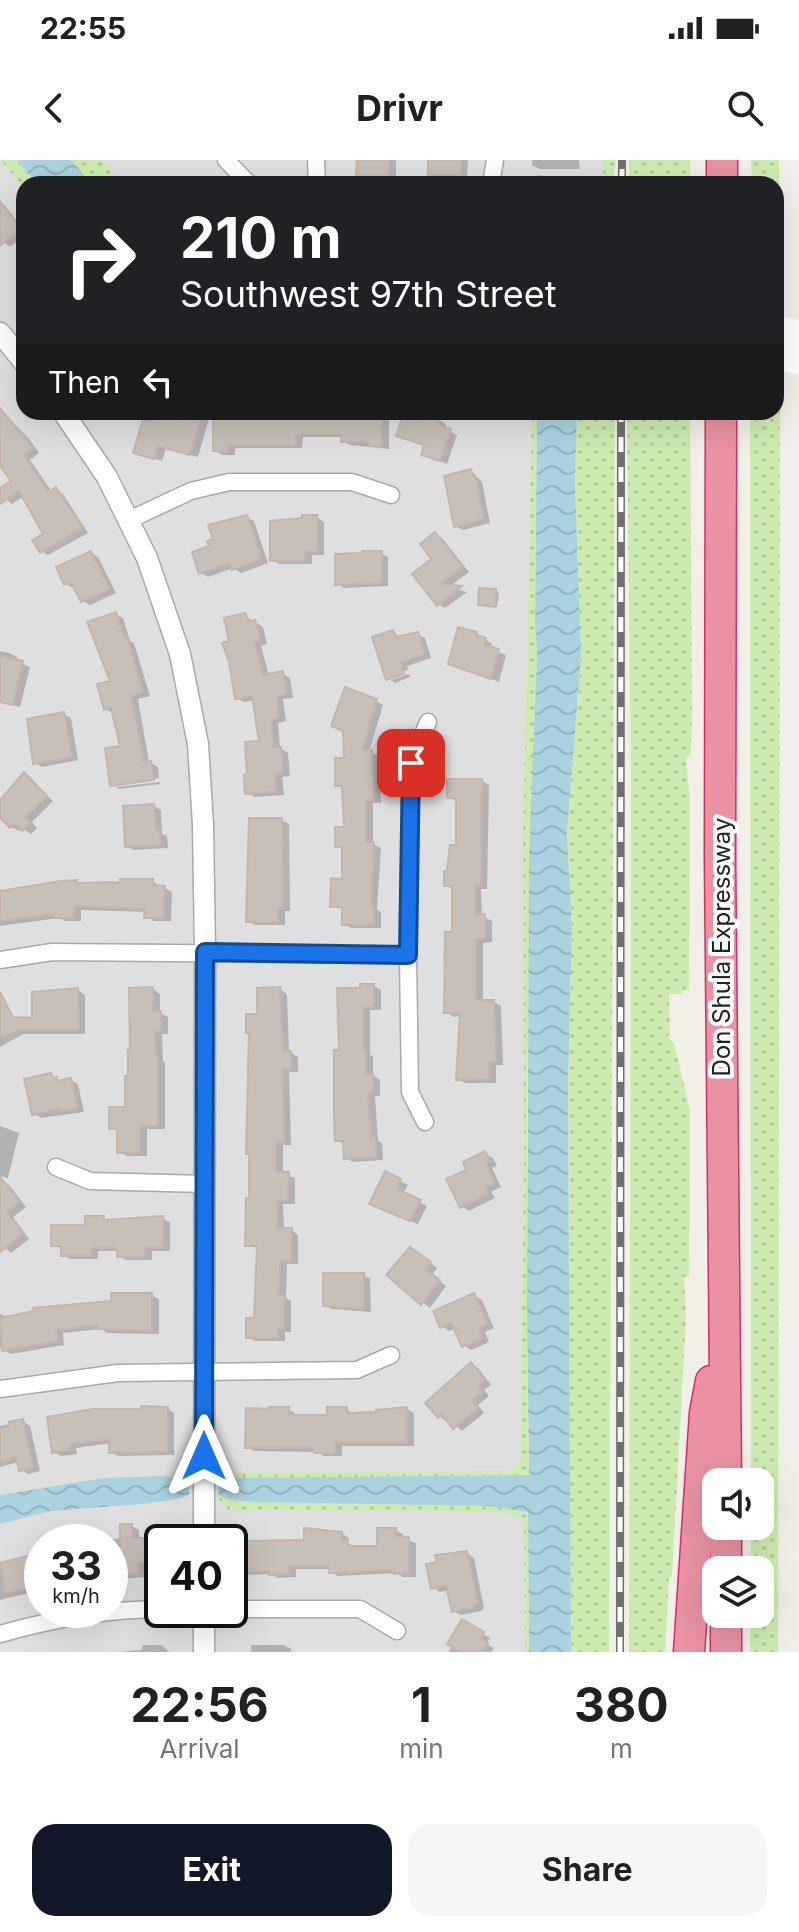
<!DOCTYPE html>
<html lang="en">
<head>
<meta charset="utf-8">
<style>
  body { margin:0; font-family:Inter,sans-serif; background:#f6f6f6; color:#202124; height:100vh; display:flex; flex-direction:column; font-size:30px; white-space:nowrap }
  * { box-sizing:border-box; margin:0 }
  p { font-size:26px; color:#757577 }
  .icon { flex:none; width:44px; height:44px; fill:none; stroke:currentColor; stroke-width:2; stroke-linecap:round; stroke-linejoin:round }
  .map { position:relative; height:1492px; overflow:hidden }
  .panel { display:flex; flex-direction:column; background:#fff; flex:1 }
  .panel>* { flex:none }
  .top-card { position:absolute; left:16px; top:16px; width:768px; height:244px; border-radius:24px; box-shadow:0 8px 32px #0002; background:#202124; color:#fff; overflow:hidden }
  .buttons { position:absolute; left:702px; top:1308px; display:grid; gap:16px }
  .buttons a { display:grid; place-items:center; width:72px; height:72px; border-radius:16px; background:#fff; box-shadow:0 8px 32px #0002; font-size:40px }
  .speed { position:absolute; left:24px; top:1364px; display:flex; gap:16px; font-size:40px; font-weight:700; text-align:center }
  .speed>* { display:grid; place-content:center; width:104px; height:104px; border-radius:50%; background:#fff; box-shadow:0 8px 32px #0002; line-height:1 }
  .speed small { font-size:20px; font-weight:400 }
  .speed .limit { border:4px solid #111; border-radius:12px; background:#fff; color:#111 }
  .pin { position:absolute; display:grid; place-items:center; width:68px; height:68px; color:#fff; margin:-34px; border-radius:16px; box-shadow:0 4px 12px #0006 }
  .me { position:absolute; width:88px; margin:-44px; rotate:0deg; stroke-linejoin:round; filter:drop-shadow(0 0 6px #0008) }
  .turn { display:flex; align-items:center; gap:28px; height:168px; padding:0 32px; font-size:36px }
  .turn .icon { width:104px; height:104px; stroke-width:2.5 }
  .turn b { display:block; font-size:56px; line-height:68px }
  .then { display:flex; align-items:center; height:76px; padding:0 32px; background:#0003; gap:16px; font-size:30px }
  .eta { display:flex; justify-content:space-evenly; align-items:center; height:136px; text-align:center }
  .eta b { font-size:48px; font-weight:700; line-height:56px }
  .primary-button { display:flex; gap:16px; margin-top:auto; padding:16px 32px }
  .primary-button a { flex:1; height:92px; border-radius:24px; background:#111827; color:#fff; font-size:32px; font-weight:700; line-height:92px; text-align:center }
  .primary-button a+a { background:#f6f6f6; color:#202124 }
  .status { display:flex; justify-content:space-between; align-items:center; height:56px; padding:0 40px; background:#fff; direction:ltr }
  .status svg { height:22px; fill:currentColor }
  header { display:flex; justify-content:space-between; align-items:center; height:104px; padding:0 32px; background:#fff; font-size:36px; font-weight:700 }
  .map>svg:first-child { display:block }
  .residential { fill:#e0dfdf; fill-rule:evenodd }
  .grass { fill:url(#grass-dots) }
  .water { fill:url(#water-waves) }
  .pier { fill:#fff }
  .shadow { fill:#0003 }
  .building { fill:#c7bfb8; stroke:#c4b6ab; stroke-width:2 }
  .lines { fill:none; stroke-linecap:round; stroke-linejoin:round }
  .minor-casing { stroke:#a9a9a9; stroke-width:19 }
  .tertiary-casing { stroke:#a9a9a9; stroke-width:23 }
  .motorway-casing { stroke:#dc2a67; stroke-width:33 }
  .minor { stroke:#fff; stroke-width:16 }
  .tertiary { stroke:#fff; stroke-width:20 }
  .motorway { stroke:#e892a2; stroke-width:30 }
  .rail-casing { stroke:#707070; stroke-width:8 }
  .rail { stroke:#fff; stroke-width:5; stroke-dasharray:15; stroke-linecap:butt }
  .route-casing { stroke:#114b97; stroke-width:20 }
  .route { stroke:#1a73e8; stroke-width:14 }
  .labels { text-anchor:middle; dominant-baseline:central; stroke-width:8; stroke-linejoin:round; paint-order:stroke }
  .street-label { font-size:24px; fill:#222; stroke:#fff }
</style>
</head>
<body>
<div class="status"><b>22:55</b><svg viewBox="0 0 49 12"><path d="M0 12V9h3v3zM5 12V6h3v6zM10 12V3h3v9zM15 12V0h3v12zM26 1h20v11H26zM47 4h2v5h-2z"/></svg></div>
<header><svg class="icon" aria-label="back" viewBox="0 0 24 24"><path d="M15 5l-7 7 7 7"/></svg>Drivr<svg class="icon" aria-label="search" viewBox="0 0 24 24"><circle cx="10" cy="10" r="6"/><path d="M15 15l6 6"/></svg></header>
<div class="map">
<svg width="799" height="1492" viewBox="0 0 799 1492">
  <defs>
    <pattern id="grass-dots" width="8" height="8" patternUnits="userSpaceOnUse" patternTransform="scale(2)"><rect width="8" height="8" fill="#cdebb0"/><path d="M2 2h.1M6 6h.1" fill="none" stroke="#b0c997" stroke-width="1.8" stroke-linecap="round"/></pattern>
    <pattern id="water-waves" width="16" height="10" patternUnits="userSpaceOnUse" patternTransform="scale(2)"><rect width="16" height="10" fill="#aad3df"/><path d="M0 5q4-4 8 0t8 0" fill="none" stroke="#92b5bf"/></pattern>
  </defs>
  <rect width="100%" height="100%" fill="#f2efe9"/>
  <path class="residential" d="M101 0H603L602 24H123Z
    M0 1 24 28V252H532L523 677 524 1001 520 1300 524 1357 525 1492H0ZM42 1382H110V1450H42ZM162 1382H230V1450H162Z"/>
  <path class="grass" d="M0 0H17L37 24H24V28Z
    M71 0H101L123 24H92Z
    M603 0H616L613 24H602Z
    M629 0H690V24H629Z
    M751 0H779V157L799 162 776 164V24H752Z
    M776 201H785L780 210 778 1492H750L751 1454H760V1410H751V1366H760V1322H751L750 252H776Z
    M532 252H537L535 466 537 494C527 767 525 1041 529 1315L234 1318 219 1323 218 1335 230 1340 258 1342 489 1346 528 1352 529 1492H525L524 1357 488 1351 229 1350 216 1336 218 1319 225 1313 509 1311 520 1300 524 1001 523 677Z
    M577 252H615L609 1492H571L568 925 572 764 567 674 581 496 575 322Z
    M627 252H690L692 558 691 593 686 599 690 641 689 830 682 831V834H669L670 875 667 877 674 883 690 951 689 1115 684 1117 686 1156 672 1417H669L665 1492H629L631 623Z"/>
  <path class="water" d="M17 0H71L92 24H37Z
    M537 252H577L575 322 581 496 567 674 572 764 568 925 571 1492H529L528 1352 489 1346 258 1342 230 1340 218 1335 219 1322 234 1318 529 1315 527 1147 529 698 537 494 535 466Z
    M164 1316 188 1322 189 1335 172 1340 143 1344 50 1351 0 1364V1335L103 1318Z"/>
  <path class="pier" d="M780 156 799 160V215L780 210Z"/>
  <path class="shadow" d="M359 0H396V19H366L358 15Z
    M430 0H468L467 18H437L430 14Z
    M532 0H579L580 9H540L532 5Z
    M540 15 547 19 556 24H534Z
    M0 40 24 69V76L10 87 0 79Z
    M0 249 30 280 39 293 30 300 52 332 56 330 63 334 88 373 48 395 41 391 46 374 24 336 12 344 0 334V331L13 321 0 302Z
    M147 252 182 262 185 252H211L198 297 166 288 162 301 135 292Z
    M215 252H328V261L353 259V252H383L389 255V289L350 285 343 281V277H303L302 288H235V295H222L215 290Z
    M439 260 446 264 445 269 457 275 447 304 424 294 426 286 399 275 419 262Z
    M471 311 482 322 490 363 463 370 455 366Z
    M246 357 254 361 268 403 241 413 233 408 208 417 201 413 212 387Z
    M316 357 324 362V395H312V404H279L272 400Z
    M435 374 442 378 469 412 449 427 467 432 445 448 438 444 434 399Z
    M91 393 98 397 116 433 90 445 82 441 76 426 73 428 66 424Z
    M381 393 388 397V426L344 428 337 423Z
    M496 431 499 433 497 447 480 444Z
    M116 454 123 458 130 481 134 483 150 536 138 539 149 602 158 607 159 618 116 623V627L111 625 122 588 114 554 106 549 112 522Z
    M244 455 263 467 267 484 261 486 269 516 283 514 290 518 293 538 283 539 286 561 278 563 280 588 288 593 290 616 282 617 284 635 255 637 247 633 262 583 255 540 244 542 237 538 232 482Z
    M460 469 477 474 492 484 491 489 506 495 499 522 450 503Z
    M393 472 401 478 417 474 425 478 431 498 407 506 408 510 391 516V520L388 519Z
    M0 491 9 493 17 497 16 501 30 507 20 547 0 542Z
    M409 514 410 517 395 523 391 520Z
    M376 541 383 545 369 592 379 596 381 643H373V684L381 688 377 750 381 752V768H351L344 764V750L332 746 344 721V690L337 686 346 669 344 629 337 625 346 600Z
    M63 554 71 558 78 600 42 607 35 603Z
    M24 614 53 641 32 662 37 668 31 674 22 668 19 671 11 667 0 655V642L15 628 13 625Z
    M482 621 489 625 487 729H481L482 756 492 761V782L483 783V842H494L501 846 503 905H496V923H465L458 919 461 856 454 857 446 852 454 774V730L446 725 458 687 456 641 449 637Z
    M160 622V624L119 629 116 627Z
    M154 646 161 650 162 674 167 676 168 688 134 690 127 686Z
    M281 660 289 664 290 751H285V765H255L248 761Z
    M152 721 172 732 171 761H154L146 756 147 752 81 750V761H65L59 758 0 766V733L76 722 81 725Z
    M374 826 381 830V850H370V895L373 896V915L380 920V936H375L378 981 382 983 383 1000 353 1002 346 998 345 985 337 980 341 892 361 830Z
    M153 829 160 834V853L168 857V874H162L163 901 165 903V969H147V996H126L119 991V972L111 968 127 949 130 918Z
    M280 829 287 834 289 892 298 897V912H289L291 985H283V1014L295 1018V1044H283L284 1070H291L298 1075V1104H287L286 1138 291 1141V1172H285V1181H255L248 1177 256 1161 259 1089 247 1085 251 1040 259 856Z
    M78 830 85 835V874H23L0 887V855L8 851 18 860 34 861Z
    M51 915 59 921 71 920 78 924 84 952 41 958 34 953Z
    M0 966 19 973 8 1018 0 1016Z
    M485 994 493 998 497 1006 492 1008 501 1027 491 1032 495 1038 469 1051 461 1046 469 1011Z
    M386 1014 408 1025 403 1034 427 1046 418 1064 378 1047Z
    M1 1021 9 1025 26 1047 13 1057 29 1079 11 1093 0 1084Z
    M104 1058 109 1061 162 1058 170 1063V1091H152V1100H126L119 1096V1091H98V1099H70L63 1095V1089L53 1085Z
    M418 1094 437 1108 432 1115 446 1126 430 1148 389 1115Z
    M363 1115 370 1119 371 1152 332 1149 325 1145Z
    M151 1135 159 1139V1174L107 1173 101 1169 63 1173 64 1185 11 1194 0 1188V1154L6 1157 113 1143Z
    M474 1135 482 1140 494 1168 485 1172 489 1182 471 1190 463 1185 456 1168 449 1171 442 1166Z
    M471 1204 478 1208 491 1225 484 1230 489 1236 478 1245 484 1253 462 1271 448 1259 446 1261 439 1256Z
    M167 1249 174 1253V1295L118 1296 111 1292V1283L76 1288 77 1294 61 1296 54 1292 50 1258Z
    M288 1249 295 1253V1257H329L347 1249 354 1255 407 1249 414 1253V1286H342V1296H324L316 1292 254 1291 247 1287Z
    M22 1261 30 1266 40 1311 28 1314 21 1309 19 1302 0 1307V1266Z
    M132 1366 139 1370V1380L167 1382H162V1405H145V1417L110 1420V1382H96L122 1378Z
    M395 1370 403 1374V1379L416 1383V1417H403L397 1413 338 1416 331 1412V1409H296V1417L278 1418 272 1414 246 1415 236 1409 306 1382 341 1373 349 1378 348 1383 355 1387 379 1388Z
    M467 1393 474 1398 484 1448 481 1451 461 1455 453 1451 449 1430 440 1432 433 1427Z
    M38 1395 42 1397V1430L0 1440V1405Z
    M463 1462 490 1478 486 1484 494 1488 491 1492H449Z
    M142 1485H162L169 1492H117L142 1490Z
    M251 1485H284L291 1489V1492H251Z"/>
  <path class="building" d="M357 0H389V16H356Z
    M428 0H461V15H428Z
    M0 42 21 68 0 86Z
    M0 248 33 289 24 295 48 332 56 327 82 368 40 393 32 380 43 374 19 331 0 344V328L11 321 0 306Z
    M154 252 181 259 183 252H203L190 295 158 286 154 299 133 293 143 259 151 262Z
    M213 252H322V259H347L348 257H351V252H382V286H368V282H341V274H296V285H228V292L213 291Z
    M420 252 440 258 437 264 451 269 440 301 421 295 424 285 396 276 403 255 417 260Z
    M471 309 473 316 475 315 484 359 454 367 444 316Z
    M247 355 262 399 232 410 229 404 199 414 192 392 209 386 207 381 213 379 208 365Z
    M302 355H317V392H305V401H270V361L302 358Z
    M435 372 463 407 440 424 462 426 437 446 412 414 431 399 420 384Z
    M91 391 110 429 81 442 71 422 64 425 56 407Z
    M362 391H382V423L335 425V394L362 393Z
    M479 428 496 429 495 447 478 445Z
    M116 452 124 477 127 476 143 532 131 536 144 602 151 601 154 620 110 626 105 588 120 586 111 548 104 550 97 524 110 521 87 462Z
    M245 453 249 462 255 460 261 481 254 482 263 515 283 511 287 534 276 536 279 558 272 559 273 587H281L283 613H275L277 632 245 634 244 615 247 614 245 582 259 581 252 536 235 539 229 502 222 483 229 481 224 458Z
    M458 467 477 472 476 475 486 478 484 485 499 489 491 519 448 504Z
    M393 470 396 477 418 472 425 494 400 503 404 514 386 520 372 477Z
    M0 496 23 501 13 545 0 542Z
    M345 527 377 539 362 590H372L374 640H366V682H374L371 746H374V765H342V747H330L331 718 342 719V687H335V667H344L342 626H335V598H344L343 571 331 566Z
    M64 552 72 597 33 604 27 559Z
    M24 612 47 636 26 657 31 663 22 671 15 664 10 668 0 658V640Z
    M447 619H482L481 726H475V754H485V779H476V840H494L496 901 490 902 489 919 456 920 460 853H444L445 772H452V726H444V711H447L450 685H456V638H447Z
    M154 644 156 671 160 670 161 685 125 687 123 646Z
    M249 658H282L283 748H278V762H246Z
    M120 719H153V725L165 726 164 758H144L145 749 74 746V758H55V754L0 761V731L61 721 77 720 76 723 120 722Z
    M360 824H374V847H363V890H366V914L373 913V933H368L371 977H375L376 997 344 999 343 981H335L334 957V890H339L337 828H360Z
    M153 827V851H161V871H155L156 896H158V966H140V993H117V969H109V947H125V916H128V890H130L129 828Z
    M280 827 283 891H291V909H282L285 982H276V1012H289L288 1040 277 1041V1068H292L291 1101H280L279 1135H284V1169H278V1178H246V1158H254L257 1086H245L246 1038H249V994H246L249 873H246V854H257V828Z
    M78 828 79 870 15 871 0 878V832L13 857 32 858V832Z
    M51 913 53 918 57 917V921L71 918 78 948 59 952 58 949 32 955 24 919Z
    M485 991 491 1002 486 1004 495 1023 485 1027 488 1034 460 1048 446 1019 466 1010 463 1002Z
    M385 1011 401 1019 397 1029 421 1040 410 1061 369 1044Z
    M0 1017 20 1042 7 1052 23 1074 0 1092Z
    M85 1056H104V1060L163 1056V1088H145V1097H117V1088H91V1096H61V1086H51V1065H85Z
    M410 1087 431 1102 426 1110 440 1120 421 1145 386 1115Z
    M323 1113H364V1149L323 1146Z
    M111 1133H152V1171L98 1169V1165L56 1170 57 1181 2 1191 0 1158 34 1151 33 1148 111 1141Z
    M474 1133 488 1164 479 1168 483 1178 462 1187 451 1163 440 1168 433 1151Z
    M471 1202 485 1220 478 1226 483 1232 472 1240 478 1248 453 1269 442 1254 438 1258 425 1243Z
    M141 1246 168 1247 167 1292 109 1293V1279L70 1284 71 1290 52 1293 47 1257 93 1249H141Z
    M269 1247H289L288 1255H327V1247H347V1253L376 1252V1250L407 1247V1283H335V1293H314V1288H245L246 1248 268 1249Z
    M23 1259 33 1308 19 1311 16 1298 0 1302V1268L9 1266V1262Z
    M120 1364H132V1378H162V1402H138L139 1414H119Z
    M304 1368 342 1372V1381H348V1386H377V1368H396V1377H409V1413L394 1414V1410L329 1413V1406H289V1414L269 1415V1411L236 1412 234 1410 237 1381 304 1380Z
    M467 1391 478 1444 474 1445V1447L452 1452 446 1426 431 1429 426 1404 437 1402 435 1395Z
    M39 1393 42 1425 5 1433 0 1403Z
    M462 1459 484 1472 480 1478 488 1483 482 1492H461L447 1484Z"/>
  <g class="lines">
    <defs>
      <path id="minor" d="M226 0 249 24
        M316 0 317 24
        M491 24 495 0
        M129 360 191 331 229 322H352L391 335
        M0 800 52 792 408 795
        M425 962 410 932 408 795 411 603 428 562
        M56 1007 90 1021 205 1024
        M0 1229 118 1213 357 1210 391 1195
        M230 1449H360L397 1471
        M0 1474C53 1459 106 1449 162 1449"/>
      <path id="tertiary" d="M0 173 24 202
        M63 252 107 317 147 398 180 494 198 584 203 665 205 792 204 1382
        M204 1492V1450"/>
      <path id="motorway" d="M722 24V0
        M721 252 720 698 726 1322
        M726 1366V1410
        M726 1454V1492
        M689 1492 705 1253 711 1221"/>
    </defs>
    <use href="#minor" class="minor-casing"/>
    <use href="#tertiary" class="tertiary-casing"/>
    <use href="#motorway" class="motorway-casing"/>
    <use href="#minor" class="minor"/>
    <use href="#tertiary" class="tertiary"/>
    <use href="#motorway" class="motorway"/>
    <defs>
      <path id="rail" d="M622 24V0
        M620 1492 621 252"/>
    </defs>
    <use href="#rail" class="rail-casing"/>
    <use href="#rail" class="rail"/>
  </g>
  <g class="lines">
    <defs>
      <path id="route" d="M204 1296 205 792 408 795 411 603"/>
    </defs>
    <use href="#route" class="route-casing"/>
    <use href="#route" class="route"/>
  </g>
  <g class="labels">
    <g class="street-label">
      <text transform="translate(721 787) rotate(-90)">Don Shula Expressway</text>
    </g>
  </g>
</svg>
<div class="buttons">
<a><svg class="icon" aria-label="sound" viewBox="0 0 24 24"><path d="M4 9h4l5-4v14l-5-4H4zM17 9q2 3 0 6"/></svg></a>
<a><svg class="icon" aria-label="layers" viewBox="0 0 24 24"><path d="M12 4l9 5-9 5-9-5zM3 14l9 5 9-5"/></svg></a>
</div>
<div class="speed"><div>33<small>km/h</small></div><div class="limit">40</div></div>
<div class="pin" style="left:411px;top:603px;background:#d93025"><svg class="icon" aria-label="arrive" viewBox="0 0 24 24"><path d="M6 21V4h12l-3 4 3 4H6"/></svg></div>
<svg class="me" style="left:204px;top:1296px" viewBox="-20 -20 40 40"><path d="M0-17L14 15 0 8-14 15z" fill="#1a73e8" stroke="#fff" stroke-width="4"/></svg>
<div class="top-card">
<div class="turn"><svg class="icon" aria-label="right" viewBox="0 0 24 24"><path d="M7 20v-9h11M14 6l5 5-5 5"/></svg><div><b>210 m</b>Southwest 97th Street</div></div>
<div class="then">Then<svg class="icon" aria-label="left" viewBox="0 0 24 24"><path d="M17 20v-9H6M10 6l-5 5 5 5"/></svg></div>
</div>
</div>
<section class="panel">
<div class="eta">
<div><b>22:56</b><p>Arrival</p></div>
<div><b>1</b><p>min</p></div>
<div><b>380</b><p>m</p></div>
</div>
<div class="primary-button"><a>Exit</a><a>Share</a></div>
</section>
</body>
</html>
